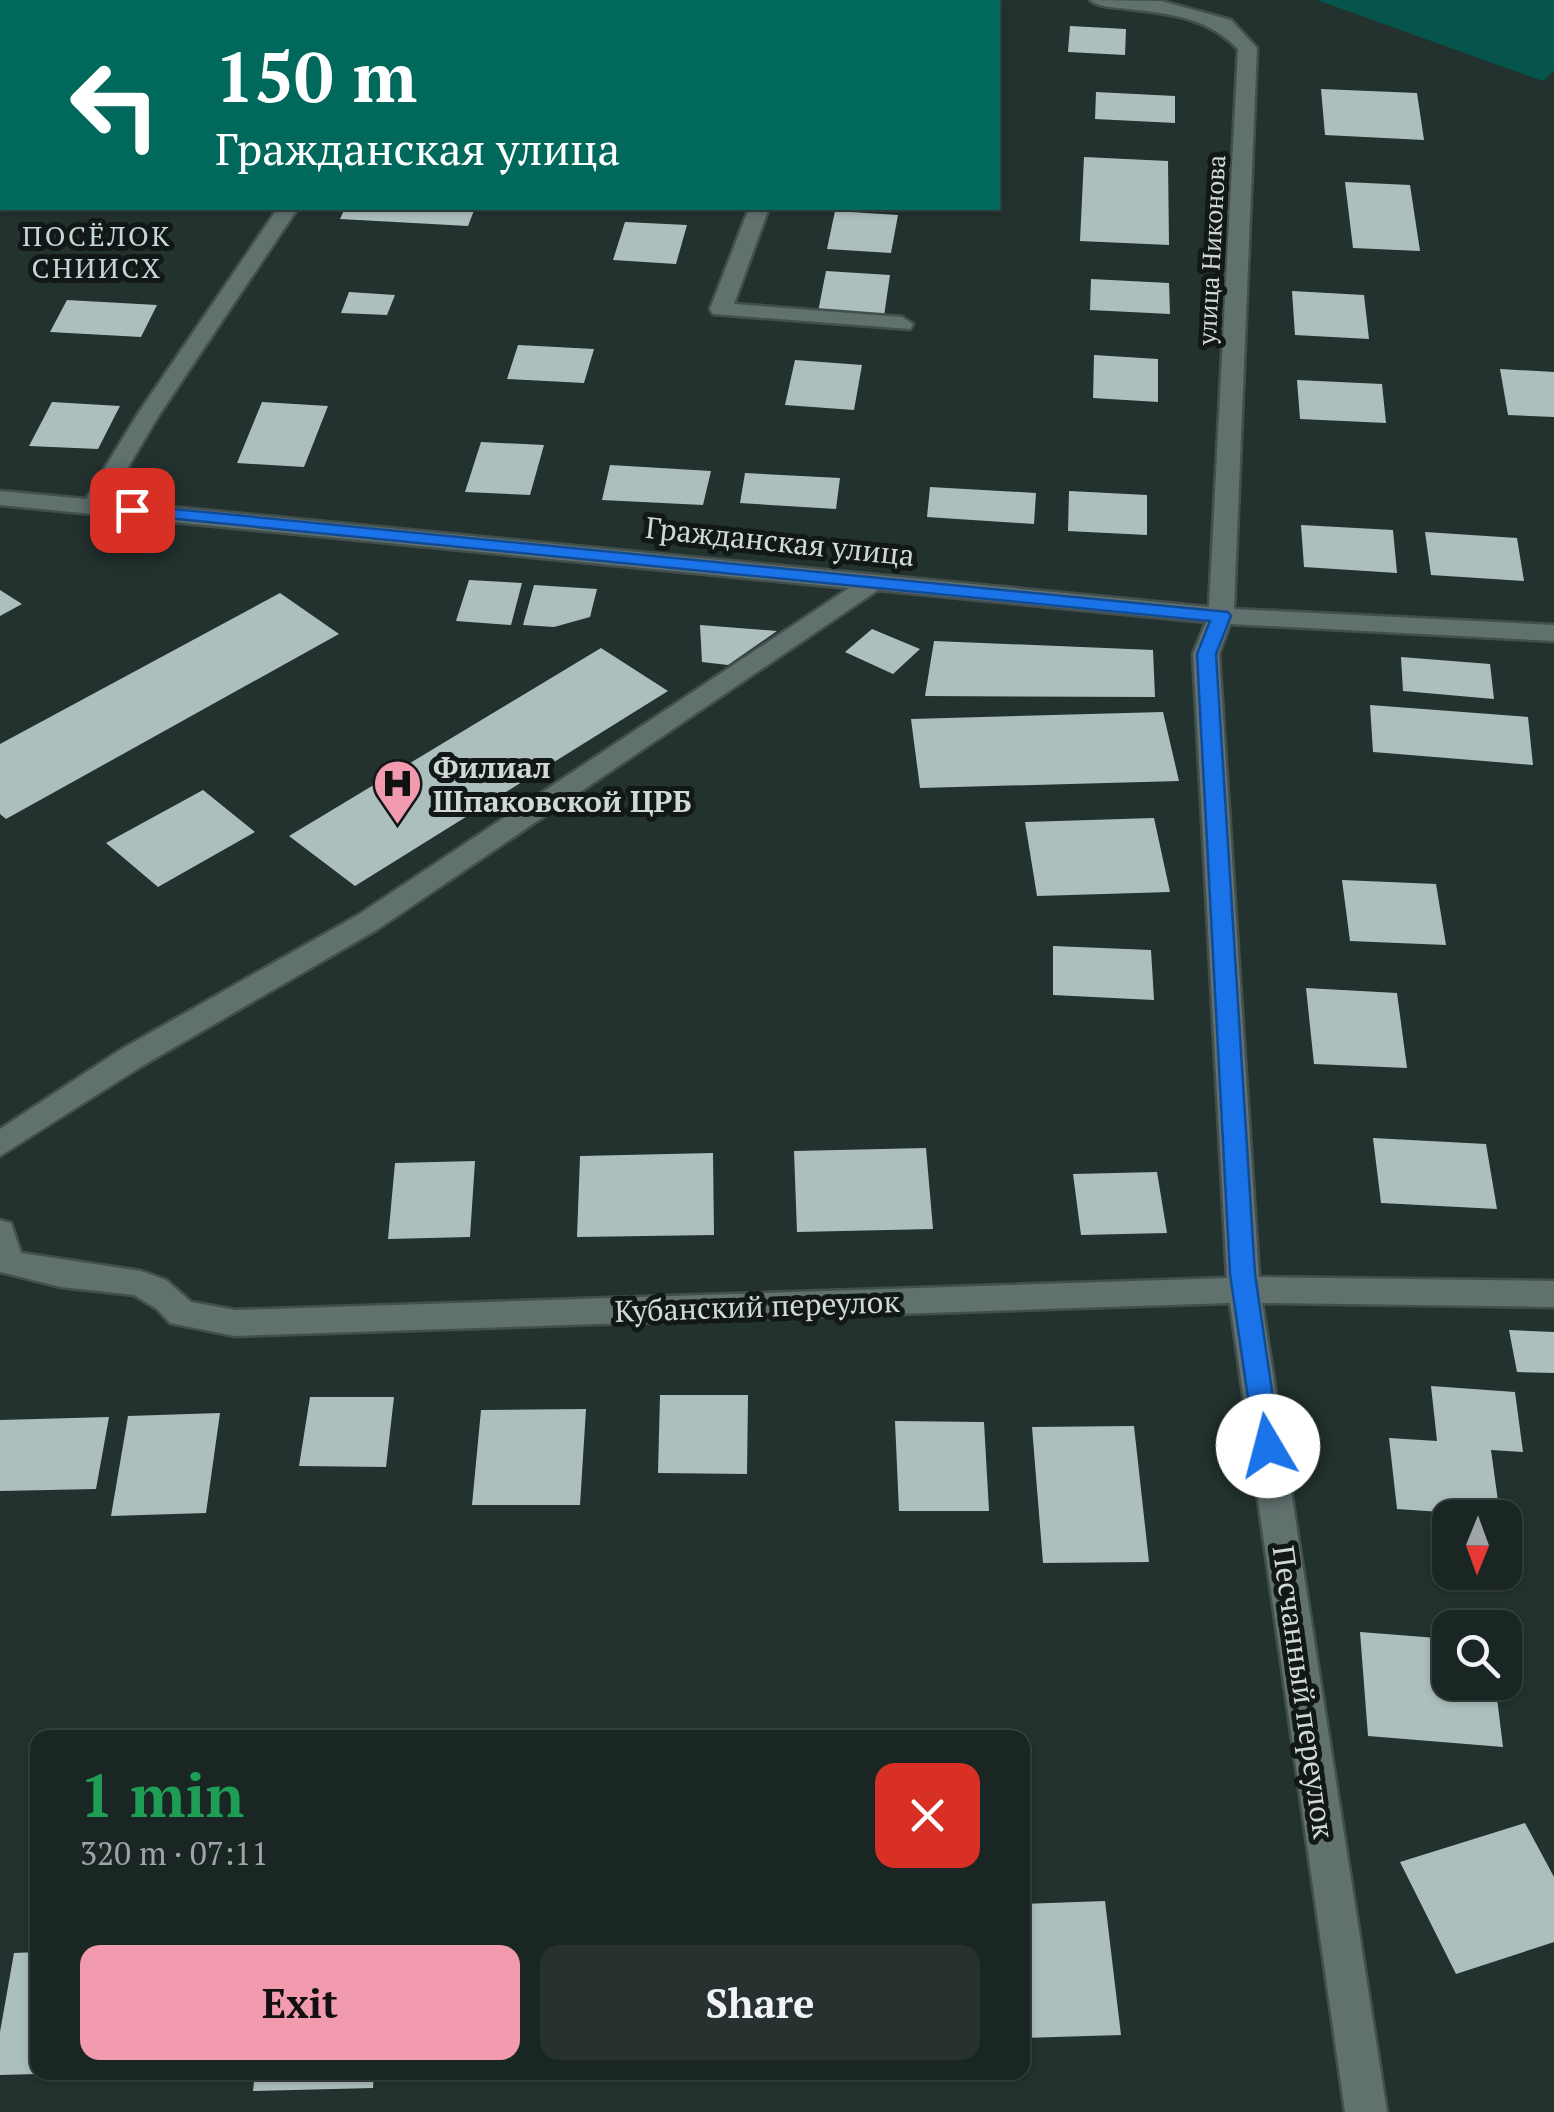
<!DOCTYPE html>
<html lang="en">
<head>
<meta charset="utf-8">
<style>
  body { margin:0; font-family:"PT Serif",serif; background:#273230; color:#f1f3f6; height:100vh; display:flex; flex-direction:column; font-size:38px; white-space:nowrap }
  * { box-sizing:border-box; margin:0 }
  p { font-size:32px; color:#9fa5a6 }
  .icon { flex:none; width:55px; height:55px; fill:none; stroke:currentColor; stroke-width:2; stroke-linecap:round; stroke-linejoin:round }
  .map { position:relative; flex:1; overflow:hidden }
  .sheet { position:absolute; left:30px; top:1730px; width:1000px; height:350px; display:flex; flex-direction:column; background:#1a2623; border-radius:20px; box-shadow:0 2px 8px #0004,0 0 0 2px #384341 }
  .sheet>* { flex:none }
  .banner { position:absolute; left:0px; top:0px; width:1000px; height:210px; box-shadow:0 2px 8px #0004,0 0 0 2px #384341; background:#00695c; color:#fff; overflow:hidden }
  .needle { width:65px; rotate:181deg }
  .fabs { position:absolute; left:1432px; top:1500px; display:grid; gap:20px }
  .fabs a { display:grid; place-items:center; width:90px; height:90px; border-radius:20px; background:#1a2623; box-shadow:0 2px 8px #0004,0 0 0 2px #384341; font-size:50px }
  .pin { position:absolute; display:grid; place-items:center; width:85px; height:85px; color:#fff; margin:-42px; border-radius:20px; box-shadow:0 5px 15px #0006 }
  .me { position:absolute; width:110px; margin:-55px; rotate:352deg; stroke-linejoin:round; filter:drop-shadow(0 0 8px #0008) }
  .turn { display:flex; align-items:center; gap:35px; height:210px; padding:0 50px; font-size:45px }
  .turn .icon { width:130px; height:130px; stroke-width:2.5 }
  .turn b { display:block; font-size:70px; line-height:85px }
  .round { display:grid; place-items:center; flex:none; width:105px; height:105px; border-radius:20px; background:#273230 }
  .headline { display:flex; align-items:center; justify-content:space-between; height:170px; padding:0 50px }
  h1 { font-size:60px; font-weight:700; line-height:75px; color:#1e9e55 }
  .primary-button { display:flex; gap:20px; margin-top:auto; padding:20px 50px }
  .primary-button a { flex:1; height:115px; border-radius:20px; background:#f29aae; color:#111; font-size:40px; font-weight:700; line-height:115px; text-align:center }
  .primary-button a+a { background:#273230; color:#f1f3f6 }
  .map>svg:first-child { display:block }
  .green { fill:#06554d }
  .building { fill:#adbfbc }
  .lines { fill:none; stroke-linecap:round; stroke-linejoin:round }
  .minor-casing { stroke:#424f4d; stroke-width:5 }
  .minor { fill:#60716e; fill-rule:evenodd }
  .route { fill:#1a73e8; stroke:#114b97; stroke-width:2.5 }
  .labels { text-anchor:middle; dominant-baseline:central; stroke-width:10; stroke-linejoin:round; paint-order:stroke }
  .far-street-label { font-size:25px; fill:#d0d9d7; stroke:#111817 }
  .far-neighbourhood-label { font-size:28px; letter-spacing:2.5px; fill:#c6d8d5; stroke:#111817 }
  .street-label { font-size:30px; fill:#d0d9d7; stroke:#111817 }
  .poi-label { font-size:30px; font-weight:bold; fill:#d0d9d7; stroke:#111817; text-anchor:start }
</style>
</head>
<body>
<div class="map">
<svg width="1554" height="2112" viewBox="0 0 1554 2112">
  <rect width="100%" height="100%" fill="#23322f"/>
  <path class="green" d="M1317 0H1554V71L1543 81Z"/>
  <path class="building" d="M1070 26 1126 29 1125 55 1068 52Z
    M1321 89 1417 93 1424 140 1325 135Z
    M1096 92 1175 96V123L1095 119Z
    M1084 157 1168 161 1169 245 1080 241Z
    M1345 182 1410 185 1420 251 1353 248Z
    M345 208H475L468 226 340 219Z
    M835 211 898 215 891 253 827 249Z
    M625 222 687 225 676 264 613 260Z
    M826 271 890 275 884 316 818 312Z
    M1091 279 1169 283 1170 314 1090 310Z
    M1292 291 1364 295 1369 339 1295 335Z
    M349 292 395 295 387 315 341 313Z
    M67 300 157 305 141 337 50 332Z
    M518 345 594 349 584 383 507 379Z
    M1094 355 1158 359V402L1093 398Z
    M795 360 862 365 854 410 785 405Z
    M1500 369 1554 372V417L1508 415Z
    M1297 380 1382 384 1386 423 1300 419Z
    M52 402 120 406 98 449 29 446Z
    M262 402 328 406 304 467 237 463Z
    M481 442 544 445 530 495 465 492Z
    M610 465 711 471 703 505 602 500Z
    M745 473 840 478 836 509 740 503Z
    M930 487 1036 493 1034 524 927 517Z
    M1069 491 1147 495V535L1068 531Z
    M1301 525 1393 530 1397 573 1304 567Z
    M1425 532 1517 538 1524 581 1431 575Z
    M469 580 522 583 511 625 456 621Z
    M534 585 597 589 590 617 554 627 523 625Z
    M0 590 22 604 0 616Z
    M280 593 339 634 6 819 0 814V744Z
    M700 625 777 631 728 665 702 662Z
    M872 629 920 649 893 674 845 652Z
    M934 641 1153 650 1155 697 925 696Z
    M601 648 668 691 355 886 289 836Z
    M1401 657 1490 664 1494 699 1403 691Z
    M1370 705 1528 717 1533 765 1373 752Z
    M1163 712 1179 781 920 788 911 719Z
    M203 790 255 832 158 887 106 843Z
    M1154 818 1170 892 1037 896 1025 822Z
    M1342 880 1436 884 1446 945 1350 941Z
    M1053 946 1151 950 1154 1000 1053 995Z
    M1306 988 1397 993 1407 1068 1314 1064Z
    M1373 1138 1486 1144 1497 1209 1381 1203Z
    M926 1148 933 1229 797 1232 794 1151Z
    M713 1153 714 1235 577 1237 580 1156Z
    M475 1161 470 1237 388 1239 395 1163Z
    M1157 1172 1167 1233 1081 1235 1073 1174Z
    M1509 1330 1554 1332V1373L1517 1372Z
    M1431 1386 1515 1392 1523 1452 1491 1450 1500 1516 1397 1509 1389 1438 1437 1441Z
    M660 1395H748L747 1474 658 1473Z
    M310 1397H394L386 1467 299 1466Z
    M586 1409 580 1505H472L481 1410Z
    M220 1413 206 1513 111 1516 128 1416Z
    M109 1417 96 1489 0 1491V1420Z
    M895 1421 984 1422 989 1511H899Z
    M1134 1426 1149 1562 1043 1563 1032 1427Z
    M1360 1632 1450 1639V1682H1495L1503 1747 1368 1736Z
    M1525 1823 1554 1877V1942L1456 1974 1400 1862Z
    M1105 1901 1121 2035 1022 2038V1904Z
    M38 1952V2074L0 2075V2032L14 1953Z
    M255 2072H374L373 2088 253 2091Z"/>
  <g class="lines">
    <defs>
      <path id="minor" d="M1090 0 1161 1 1231 20 1257 48 1234 609 1554 625V641L1230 624 1219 654 1259 1277 1554 1281V1307L1262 1303 1387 2112H1345L1230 1303 235 1336 170 1323 157 1309 134 1295 61 1287 0 1272V1220L11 1223 21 1253 141 1271 166 1280 191 1302 235 1310 1227 1278 1193 654 1206 622 878 590 378 929 142 1066 0 1156V1129L120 1050 358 915 849 588 0 505V491L86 499 137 415 278 208H298L159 415 108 501 1209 607 1238 49C1207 17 1171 14 1128 9 1115 7 1100 8 1090 0Z
        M749 208H769L734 304 902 317 913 324 910 329 713 314 710 309Z"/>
    </defs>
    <use href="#minor" class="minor-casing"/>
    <use href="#minor" class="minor"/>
  </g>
  <path class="route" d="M132 505 1228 612 1231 616 1216 654 1255 1274 1280 1446 1277 1454 1268 1457 1258 1454 1255 1446 1230 1274 1197 654 1210 621 126 514V507Z"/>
  <defs>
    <symbol id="hospital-pin" viewBox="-11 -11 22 30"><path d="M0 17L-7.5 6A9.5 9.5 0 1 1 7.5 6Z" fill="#f29aae" stroke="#111817"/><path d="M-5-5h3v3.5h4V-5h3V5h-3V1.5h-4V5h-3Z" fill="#111"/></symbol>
  </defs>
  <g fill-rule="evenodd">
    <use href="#hospital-pin" x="370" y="756" width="55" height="75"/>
  </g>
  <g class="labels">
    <g class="far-street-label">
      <text transform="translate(1211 250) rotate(-87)">улица Никонова</text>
    </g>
    <g class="far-neighbourhood-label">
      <text x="97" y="235">ПОСЁЛОК<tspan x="97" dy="32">СНИИСХ</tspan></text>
    </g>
    <g class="street-label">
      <text transform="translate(780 541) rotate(6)">Гражданская улица</text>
      <text transform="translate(757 1306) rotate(-2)">Кубанский переулок</text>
      <text transform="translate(1304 1692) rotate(82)">Песчанный переулок</text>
    </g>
    <g class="poi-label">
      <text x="433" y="767">Филиал<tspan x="433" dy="34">Шпаковской ЦРБ</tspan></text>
    </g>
  </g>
</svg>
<div class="fabs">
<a><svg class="needle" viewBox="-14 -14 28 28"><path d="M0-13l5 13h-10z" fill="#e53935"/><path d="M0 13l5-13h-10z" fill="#9fa5a6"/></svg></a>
<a><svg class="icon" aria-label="search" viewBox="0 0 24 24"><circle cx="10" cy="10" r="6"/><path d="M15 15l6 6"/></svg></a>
</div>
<div class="pin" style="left:132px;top:510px;background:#d93025"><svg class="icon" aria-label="arrive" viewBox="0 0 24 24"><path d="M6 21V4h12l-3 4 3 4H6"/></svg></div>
<svg class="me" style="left:1268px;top:1446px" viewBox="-20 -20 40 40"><circle r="19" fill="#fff"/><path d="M0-13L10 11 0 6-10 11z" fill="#1a73e8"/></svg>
<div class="banner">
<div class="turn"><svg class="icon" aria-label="left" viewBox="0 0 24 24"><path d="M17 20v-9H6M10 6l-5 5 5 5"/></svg><div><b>150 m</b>Гражданская улица</div></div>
</div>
<section class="sheet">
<div class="headline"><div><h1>1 min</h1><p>320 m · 07:11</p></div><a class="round" style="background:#d93025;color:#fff"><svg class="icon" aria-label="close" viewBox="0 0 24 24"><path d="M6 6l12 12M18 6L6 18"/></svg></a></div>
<div class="primary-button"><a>Exit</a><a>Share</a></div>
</section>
</div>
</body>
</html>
